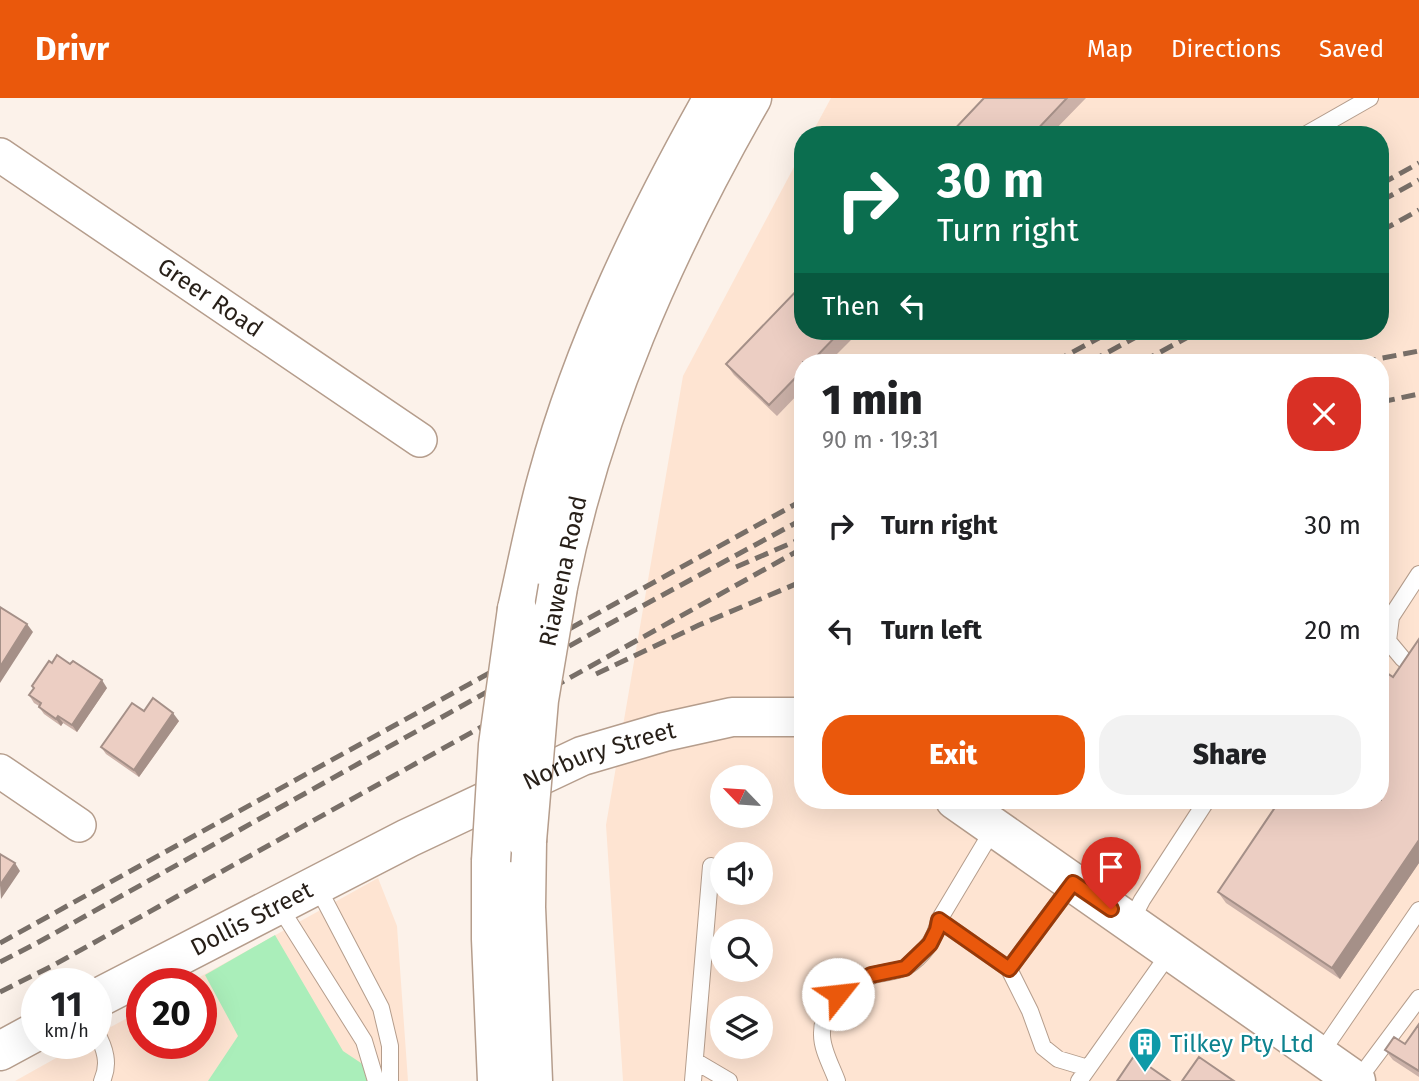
<!DOCTYPE html>
<html lang="en">
<head>
<meta charset="utf-8">
<style>
  body { margin:0; font-family:"Fira Sans",sans-serif; background:#f2f2f2; color:#202124; height:100vh; display:flex; flex-direction:column; font-size:26px; white-space:nowrap }
  * { box-sizing:border-box; margin:0 }
  p { font-size:23px; color:#757577 }
  .icon { flex:none; width:38px; height:38px; fill:none; stroke:currentColor; stroke-width:2; stroke-linecap:round; stroke-linejoin:round }
  .map { position:relative; flex:1; overflow:hidden }
  .panel { position:absolute; left:794px; top:256px; width:595px; height:455px; display:flex; flex-direction:column; background:#fff; border-radius:28px; box-shadow:0 7px 28px #0002 }
  .panel>* { flex:none }
  .top-card { position:absolute; left:794px; top:28px; width:595px; height:214px; border-radius:28px; box-shadow:0 7px 28px #0002; background:#0b6e4f; color:#fff; overflow:hidden }
  .needle { width:46px; rotate:295deg }
  .buttons { position:absolute; left:710px; top:667px; display:grid; gap:14px }
  .buttons a { display:grid; place-items:center; width:63px; height:63px; border-radius:50%; background:#fff; box-shadow:0 7px 28px #0002; font-size:35px }
  .speed { position:absolute; left:21px; top:870px; display:flex; gap:14px; font-size:35px; font-weight:700; text-align:center }
  .speed>* { display:grid; place-content:center; width:91px; height:91px; border-radius:50%; background:#fff; box-shadow:0 7px 28px #0002; line-height:1 }
  .speed small { font-size:18px; font-weight:400 }
  .speed .limit { border:10px solid #d22; background:#fff; color:#111 }
  .pin { position:absolute; display:grid; place-items:center; width:60px; height:60px; color:#fff; margin:-72px -30px; border-radius:50% 50% 50% 0; rotate:-45deg; box-shadow:0 0 7px #0007 }
  .pin .icon { rotate:45deg }
  .me { position:absolute; width:77px; margin:-38px; rotate:61deg; stroke-linejoin:round; filter:drop-shadow(0 0 5px #0008) }
  .turn { display:flex; align-items:center; gap:24px; height:147px; padding:0 28px; font-size:32px }
  .turn .icon { width:91px; height:91px; stroke-width:2.5 }
  .turn b { display:block; font-size:49px; line-height:60px }
  .then { display:flex; align-items:center; height:66px; padding:0 28px; background:#0003; gap:14px; font-size:26px }
  .round { display:grid; place-items:center; flex:none; width:74px; height:74px; border-radius:28px; background:#f2f2f2 }
  .head { display:flex; align-items:center; justify-content:space-between; height:119px; padding:0 28px }
  h1 { font-size:42px; font-weight:800; line-height:52px }
  .action { display:flex; gap:14px; margin-top:auto; padding:14px 28px }
  .action a { flex:1; height:80px; border-radius:28px; background:#ea580c; color:#fff; font-size:28px; font-weight:800; line-height:80px; text-align:center }
  .action a+a { background:#f2f2f2; color:#202124 }
  ul { padding:0; list-style:none }
  li { display:flex; align-items:center; gap:21px; height:105px; padding:0 28px }
  li div { flex:1 }
  li b { display:block; font-size:26px }
  li em { font-style:normal }
  header { display:flex; align-items:center; gap:42px; box-sizing:border-box; height:98px; padding:0 35px; background:#ea580c; color:#fff }
  header strong { font-size:33px }
  nav { display:flex; gap:38px; margin-inline-start:auto; font-size:24px }
  .map>svg:first-child { display:block }
  .built { fill:#fee4d2; fill-rule:evenodd }
  .green { fill:#aaeeba }
  .lines { fill:none; stroke-linecap:round; stroke-linejoin:round }
  .service-casing { stroke:#b59d8c; stroke-width:18 }
  .minor-casing { stroke:#b59d8c; stroke-width:36 }
  .tertiary-casing { stroke:#b59d8c; stroke-width:41 }
  .trunk-casing { stroke:#b59d8c; stroke-width:41 }
  .service { stroke:#fff; stroke-width:16 }
  .minor { stroke:#fff; stroke-width:33 }
  .tertiary { stroke:#fff; stroke-width:38 }
  .trunk { stroke:#fff; stroke-width:38 }
  .rail { stroke:#786f68; stroke-width:5; stroke-dasharray:14 7; stroke-linecap:butt }
  .trunk-bridge-casing { stroke:#b59d8c; stroke-width:41; stroke-linecap:butt }
  .trunk-bridge { stroke:#fff; stroke-width:38 }
  .wall { fill:#cbb1a8 }
  .shaded-wall { fill:#a59088 }
  .building { fill:#eccec3; stroke:#a59088; stroke-width:2 }
  .route-casing { stroke:#983908; stroke-width:18 }
  .route { stroke:#ea580c; stroke-width:12 }
  .labels { text-anchor:middle; dominant-baseline:central; stroke-width:5; stroke-linejoin:round; paint-order:stroke }
  .street-label { font-size:24px; fill:#271f18; stroke:#fff }
  .culture-label { font-size:24px; fill:#0d838f; stroke:#fff; text-anchor:start }
</style>
</head>
<body>
<header>
<strong>Drivr</strong>
<nav><a>Map</a><a>Directions</a><a>Saved</a></nav>
</header>
<div class="map">
<svg width="1419" height="983" viewBox="0 0 1419 983">
  <rect width="100%" height="100%" fill="#fcf2ea"/>
  <path class="built" d="M831 0H1419V983H623L606 727 683 278 803 52V233H1381V37H811ZM803 264H1381V702H803ZM723 679H761V718H723ZM723 756H761V794H723ZM723 833H761V872H723ZM723 910H761V948H723Z
    M378 780 397 828 408 983H15L83 945H96V937L142 912V945H201V886L189 885Z"/>
  <path class="green" d="M275 837 343 953 376 975 372 983H208L238 938 205 877Z"/>
  <g class="lines">
    <defs>
      <path id="service" d="M1305 37 1370 0
        M1403 561 1388 543 1391 519 1419 476
        M317 788 381 910 390 948V983
        M279 808 364 943 376 983
        M939 822 1009 871 1030 913 1043 949 1058 961 1088 970
        M1130 825 1142 802 1207 702
        M1009 871 1073 785
        M96 934C105 950 110 966 102 983
        M1319 958 1419 812
        M695 963 729 983
        M693 983 711 768
        M837 983C832 969 822 952 822 937 821 908 848 884 874 877 884 874 897 874 906 869 922 859 936 841 939 822L994 730
        M1079 983 1171 853
        M1357 983 1419 900"/>
      <g id="minor">
        <path id="s1" d="M0 57 420 342"/>
        <path d="M0 673 79 727"/>
      </g>
      <g id="tertiary">
        <path d="M955 702 1356 983"/>
        <path id="s2" d="M96 901 408 740 582 658 664 634 732 619H803"/>
        <path d="M0 953 37 933"/>
      </g>
      <path id="trunk" d="M558 489C593 314 664 154 752 0
        M517 511C527 467 535 424 547 381 584 246 645 121 713 0
        M527 743 526 809 533 983
        M491 763V841L497 983"/>
    </defs>
    <use href="#service" class="service-casing"/>
    <use href="#minor" class="minor-casing"/>
    <use href="#tertiary" class="tertiary-casing"/>
    <use href="#trunk" class="trunk-casing"/>
    <use href="#service" class="service"/>
    <use href="#minor" class="minor"/>
    <use href="#tertiary" class="tertiary"/>
    <use href="#trunk" class="trunk"/>
    <path class="rail" d="M1381 86 1419 65
      M1381 103 1419 82
      M1381 133 1419 112
      M1054 264 1112 233
      M1090 264 1147 233
      M1142 264 1199 233
      M1362 264 1419 253
      M1381 304 1419 296
      M736 469 803 440
      M596 576 699 527 803 483
      M0 845 803 402
      M0 864 37 845 598 532 803 421
      M0 894 52 868 803 450"/>
    <defs>
      <path id="trunk-bridge" d="M527 743 539 602 558 489
        M491 763 498 647 517 511"/>
    </defs>
    <use href="#trunk-bridge" class="trunk-bridge-casing"/>
    <use href="#trunk-bridge" class="trunk-bridge"/>
  </g>
  <path class="wall" d="M984 0H1086L1050 37H949Z
    M803 233H860L829 264H803V291L777 318 734 277 726 266Z
    M1419 541V765L1340 881 1226 805 1218 794 1393 579Z
    M32 588 107 590 77 634 63 625 61 628 44 616 39 609V608L34 605 29 597 34 591Z
    M144 613 179 623 139 679 106 656 101 649Z
    M1419 926V979L1393 962 1385 952 1405 946Z"/>
  <path class="shaded-wall" d="M27 526 33 534 0 585V569Z
    M102 582 107 590 77 634 72 627Z
    M173 615 179 623 139 679 134 672Z
    M58 618 63 625 61 628 56 621Z
    M1419 742V765L1340 881 1332 870Z
    M15 765 20 773 1 801 0 787Z"/>
  <path class="building" d="M984 0H1067L1032 37H949Z
    M803 186V233H841L811 264H803V272L769 307 726 266Z
    M0 509 27 526 0 569Z
    M1419 541V742L1332 870 1218 794 1280 702H1381V571L1393 579Z
    M57 557 70 566 73 563 102 582 72 627 58 618 56 621 39 609 41 605 29 597 34 590 32 588 49 563 52 565Z
    M153 600 173 615 134 672 101 649 132 605 144 613Z
    M0 756 15 765 0 787Z
    M1419 926V973L1385 952 1394 939 1405 946Z
    M1134 958 1170 983H1117Z
    M1199 959 1234 983H1182Z"/>
  <g class="lines">
    <defs>
      <path id="route" d="M838 896 871 877 905 870 930 846 937 832 939 822 1009 871 1073 785 1111 811"/>
    </defs>
    <use href="#route" class="route-casing"/>
    <use href="#route" class="route"/>
  </g>
  <defs>
    <symbol id="building-pin" viewBox="-11 -11 22 30"><path d="M0 17L-7.5 6A9.5 9.5 0 1 1 7.5 6Z" fill="#0f9aa8" stroke="#fff"/><path d="M-4-6H4V6H1V3H-1V6H-4ZM-2.5-4.3h1.7v1.8h-1.7ZM.8-4.3h1.7v1.8H.8ZM-2.5-1h1.7V.8h-1.7ZM.8-1h1.7V.8H.8Z" fill="#fff"/></symbol>
  </defs>
  <g fill-rule="evenodd">
    <use href="#building-pin" x="1126" y="927" width="38" height="52"/>
  </g>
  <g class="labels">
    <g class="street-label">
      <text stroke="none"><textPath href="#s1" startOffset="254">Greer Road</textPath></text>
      <text transform="translate(563 473) rotate(-78)">Riawena Road</text>
      <text stroke="none"><textPath href="#s2" startOffset="560">Norbury Street</textPath></text>
      <text stroke="none"><textPath href="#s2" startOffset="175">Dollis Street</textPath></text>
    </g>
    <g class="culture-label">
      <text x="1170" y="946">Tilkey Pty Ltd</text>
    </g>
  </g>
</svg>
<div class="buttons">
<a><svg class="needle" viewBox="-14 -14 28 28"><path d="M0-13l5 13h-10z" fill="#e53935"/><path d="M0 13l5-13h-10z" fill="#757577"/></svg></a>
<a><svg class="icon" aria-label="sound" viewBox="0 0 24 24"><path d="M4 9h4l5-4v14l-5-4H4zM17 9q2 3 0 6"/></svg></a>
<a><svg class="icon" aria-label="search" viewBox="0 0 24 24"><circle cx="10" cy="10" r="6"/><path d="M15 15l6 6"/></svg></a>
<a><svg class="icon" aria-label="layers" viewBox="0 0 24 24"><path d="M12 4l9 5-9 5-9-5zM3 14l9 5 9-5"/></svg></a>
</div>
<div class="speed"><div>11<small>km/h</small></div><div class="limit">20</div></div>
<div class="pin" style="left:1111px;top:811px;background:#d93025"><svg class="icon" aria-label="arrive" viewBox="0 0 24 24"><path d="M6 21V4h12l-3 4 3 4H6"/></svg></div>
<svg class="me" style="left:838px;top:896px" viewBox="-20 -20 40 40"><circle r="19" fill="#fff"/><path d="M0-13L10 11 0 6-10 11z" fill="#ea580c"/></svg>
<div class="top-card">
<div class="turn"><svg class="icon" aria-label="right" viewBox="0 0 24 24"><path d="M7 20v-9h11M14 6l5 5-5 5"/></svg><div><b>30 m</b>Turn right</div></div>
<div class="then">Then<svg class="icon" aria-label="left" viewBox="0 0 24 24"><path d="M17 20v-9H6M10 6l-5 5 5 5"/></svg></div>
</div>
<section class="panel">
<div class="head"><div><h1>1 min</h1><p>90 m · 19:31</p></div><a class="round" style="background:#d93025;color:#fff"><svg class="icon" aria-label="close" viewBox="0 0 24 24"><path d="M6 6l12 12M18 6L6 18"/></svg></a></div>
<ul>
<li><svg class="icon" aria-label="right" viewBox="0 0 24 24"><path d="M7 20v-9h11M14 6l5 5-5 5"/></svg><div><b>Turn right</b></div><em>30 m</em></li>
<li><svg class="icon" aria-label="left" viewBox="0 0 24 24"><path d="M17 20v-9H6M10 6l-5 5 5 5"/></svg><div><b>Turn left</b></div><em>20 m</em></li>
</ul>
<div class="action"><a>Exit</a><a>Share</a></div>
</section>
</div>
</body>
</html>
